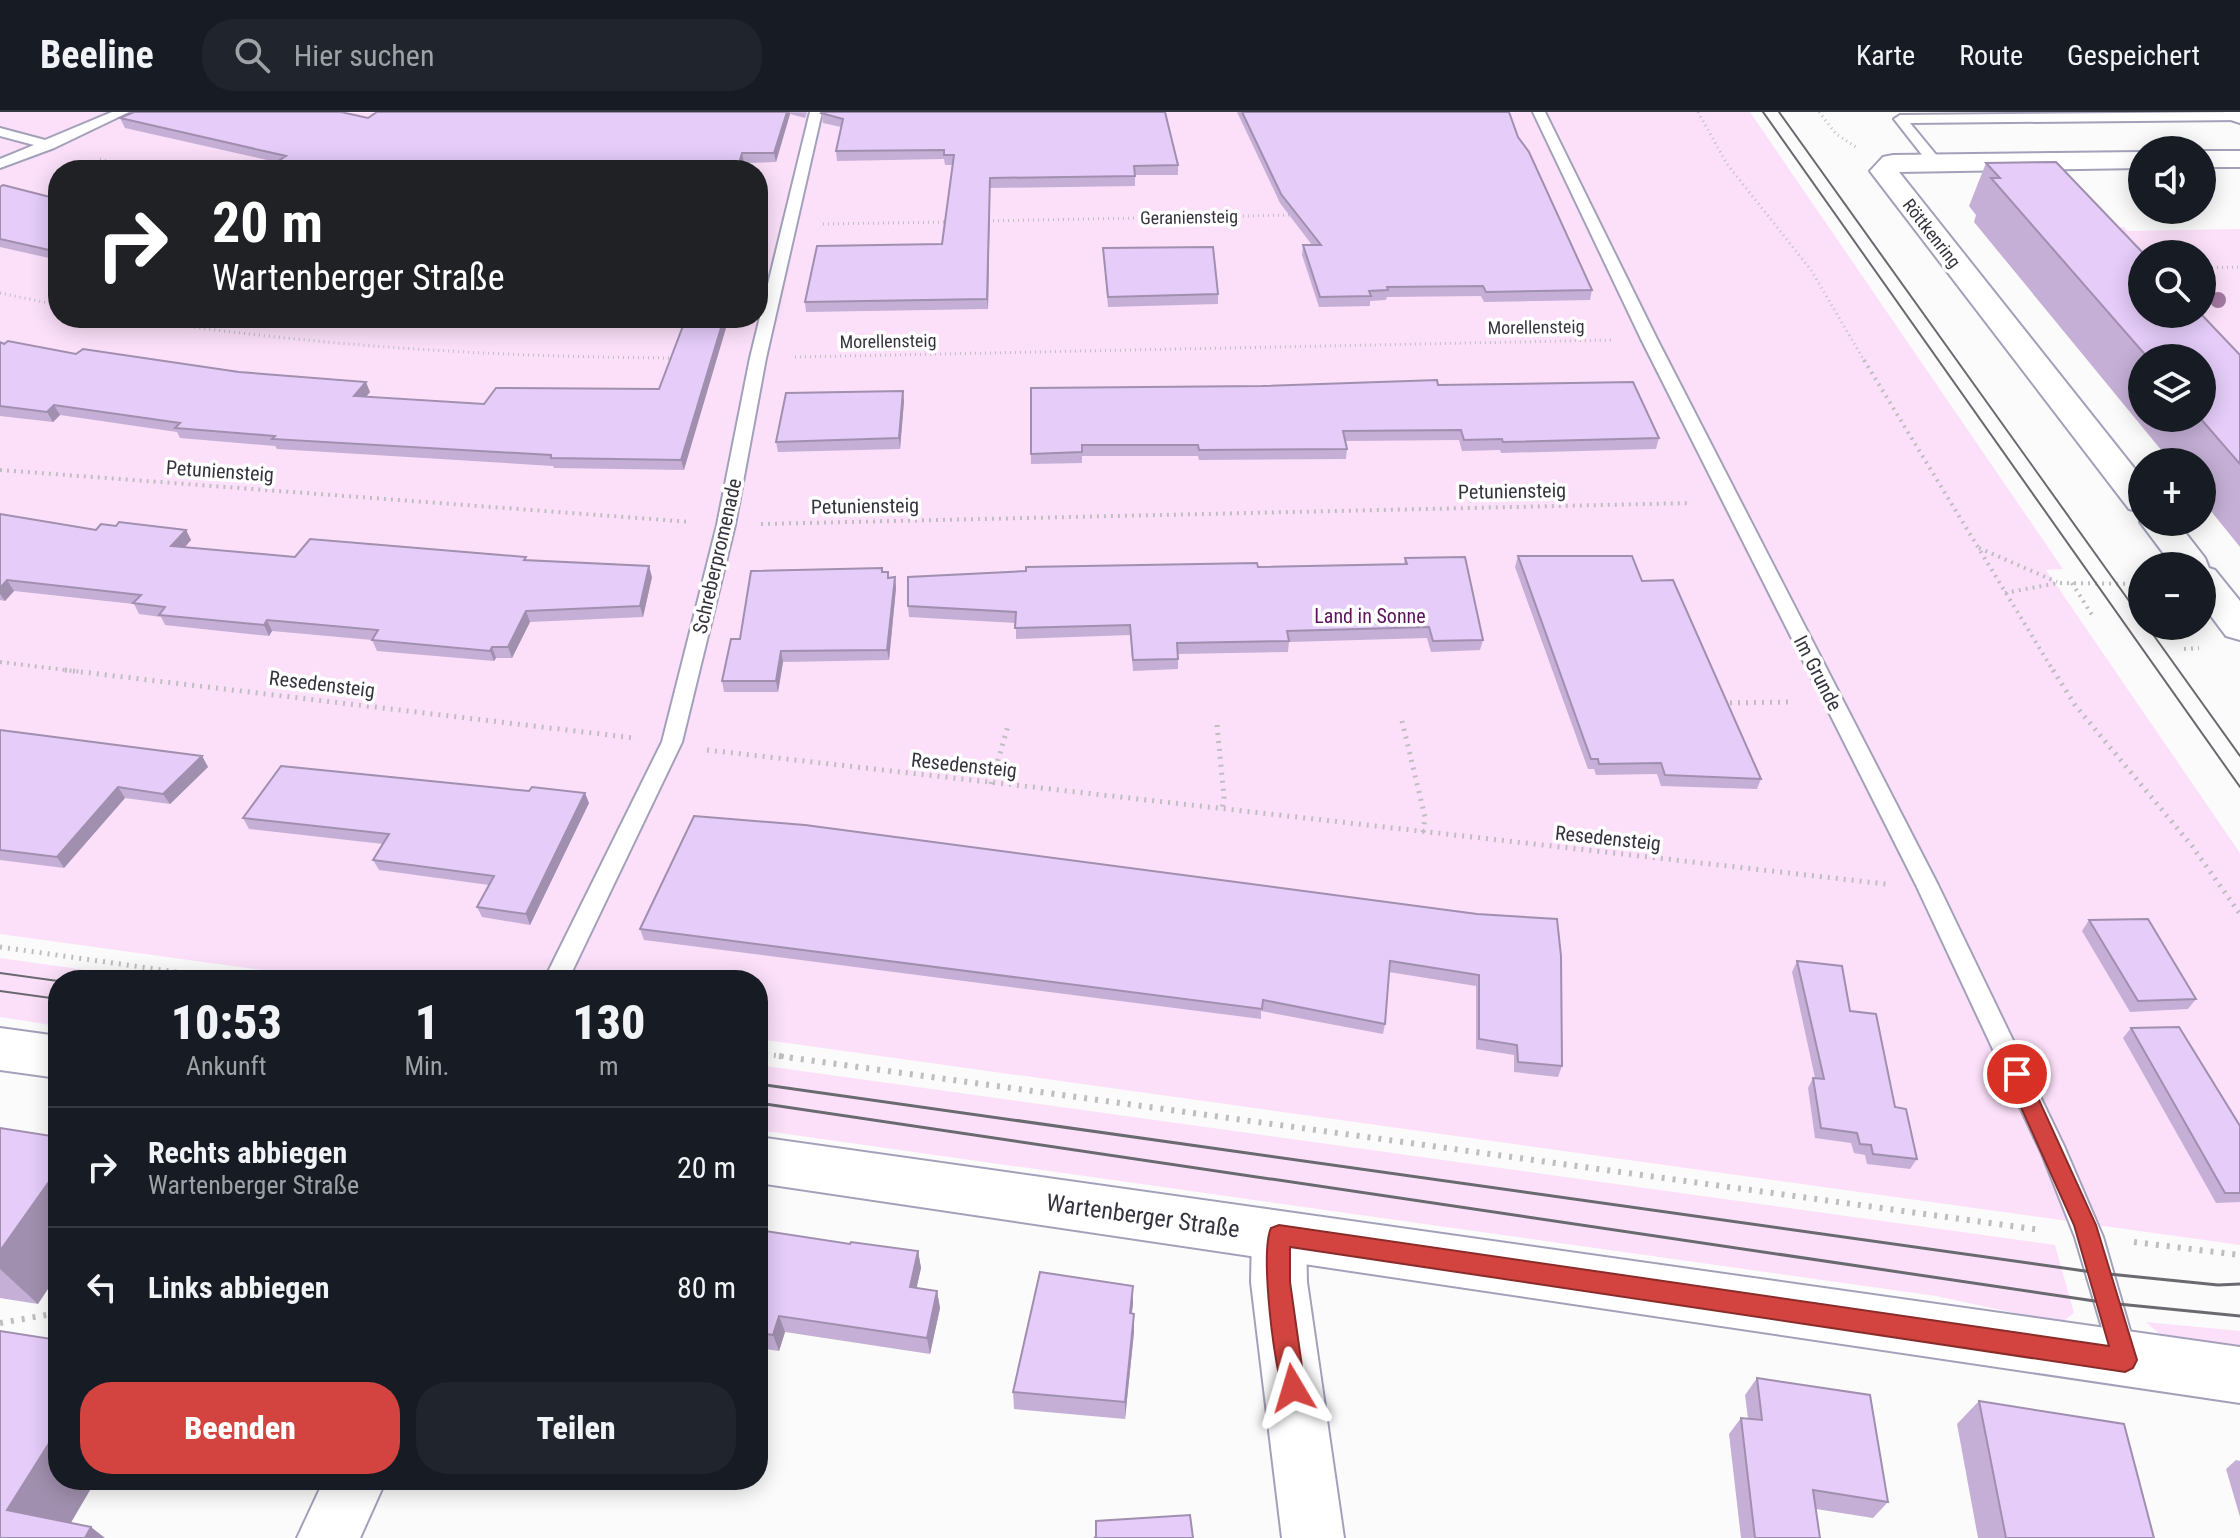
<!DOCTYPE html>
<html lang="de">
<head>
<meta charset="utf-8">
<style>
  body { margin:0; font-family:"Roboto Condensed",sans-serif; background:#20242c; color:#f1f3f6; height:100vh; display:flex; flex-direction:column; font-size:30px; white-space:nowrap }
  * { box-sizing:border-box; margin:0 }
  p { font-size:26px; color:#9ea1a6 }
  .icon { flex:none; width:44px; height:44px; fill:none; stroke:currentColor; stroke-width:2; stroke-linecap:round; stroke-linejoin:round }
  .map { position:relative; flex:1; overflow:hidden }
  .panel { position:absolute; left:48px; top:858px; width:720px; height:520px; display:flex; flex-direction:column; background:#171b24; border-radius:32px; box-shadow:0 4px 20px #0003 }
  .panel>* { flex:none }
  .guide { position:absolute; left:48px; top:48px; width:720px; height:168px; border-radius:32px; box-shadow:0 4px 20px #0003; background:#202124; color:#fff; overflow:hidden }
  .fabs { position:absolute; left:2128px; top:24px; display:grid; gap:16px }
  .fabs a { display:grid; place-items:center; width:88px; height:88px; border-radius:50%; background:#171b24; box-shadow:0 4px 20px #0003; font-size:40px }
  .pin { position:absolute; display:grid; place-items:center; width:68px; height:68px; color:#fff; margin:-34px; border:4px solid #fff; border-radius:50%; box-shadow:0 2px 8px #0007 }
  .me { position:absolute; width:88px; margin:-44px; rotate:353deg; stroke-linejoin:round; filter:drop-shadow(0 0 6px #0008) }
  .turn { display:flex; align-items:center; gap:28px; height:168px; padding:0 32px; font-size:36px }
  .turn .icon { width:104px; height:104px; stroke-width:2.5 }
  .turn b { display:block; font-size:56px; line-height:68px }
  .eta { display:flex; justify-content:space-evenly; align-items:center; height:136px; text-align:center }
  .eta b { font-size:48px; font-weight:800; line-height:56px }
  .primary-button { display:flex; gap:16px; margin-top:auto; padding:16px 32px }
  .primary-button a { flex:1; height:92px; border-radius:32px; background:#d34440; color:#fff; font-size:32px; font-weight:800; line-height:92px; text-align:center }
  .primary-button a+a { background:#20242c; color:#f1f3f6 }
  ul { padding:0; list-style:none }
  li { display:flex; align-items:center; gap:24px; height:120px; padding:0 32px; border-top:2px solid #363941 }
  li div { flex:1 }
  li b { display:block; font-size:30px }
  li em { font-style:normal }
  header { display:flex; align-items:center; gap:48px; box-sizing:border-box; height:112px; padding:0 40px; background:#171b24; border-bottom:2px solid #363941 }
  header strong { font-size:38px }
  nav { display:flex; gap:44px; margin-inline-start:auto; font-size:28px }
  .search { width:560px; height:72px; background:#20242c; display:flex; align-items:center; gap:20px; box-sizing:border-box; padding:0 28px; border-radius:32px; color:#9ea1a6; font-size:30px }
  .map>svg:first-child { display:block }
  .green { fill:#fce0fa; fill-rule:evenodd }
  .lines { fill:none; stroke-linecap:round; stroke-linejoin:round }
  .service-casing { stroke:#a3a1ba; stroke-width:4 }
  .minor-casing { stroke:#a3a1ba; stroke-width:4 }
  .tertiary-casing { stroke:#a3a1ba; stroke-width:4 }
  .path-far3 { stroke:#bebec1; stroke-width:3; stroke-dasharray:1 4; stroke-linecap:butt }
  .path-far2 { stroke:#bebec1; stroke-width:4; stroke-dasharray:2 5; stroke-linecap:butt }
  .path-far1 { stroke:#bebec1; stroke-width:5; stroke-dasharray:2 6; stroke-linecap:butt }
  .path { stroke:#bebec1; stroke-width:6; stroke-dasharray:3 8; stroke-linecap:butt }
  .service { fill:#fff; fill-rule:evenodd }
  .minor { fill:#fff; fill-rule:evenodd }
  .tertiary { fill:#fff; fill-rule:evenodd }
  .tram-far1 { stroke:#696970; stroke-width:2 }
  .tram { stroke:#696970; stroke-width:3 }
  .tree { fill:#a57aa4 }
  .wall { fill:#c5afd6; fill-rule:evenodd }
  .shaded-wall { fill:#a08fae }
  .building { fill:#e5ccf9; stroke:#a08fae; stroke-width:2 }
  .route { fill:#d34440; stroke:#892c2a; stroke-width:2 }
  .labels { text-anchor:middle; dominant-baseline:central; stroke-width:7; stroke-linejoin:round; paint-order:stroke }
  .far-street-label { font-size:18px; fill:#35343e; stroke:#fff }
  .street-label { font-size:20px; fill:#35343e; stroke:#fff }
  .park-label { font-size:20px; fill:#5e105d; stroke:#fff }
  .near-street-label { font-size:24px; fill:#35343e; stroke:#fff }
</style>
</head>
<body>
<header>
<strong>Beeline</strong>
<div class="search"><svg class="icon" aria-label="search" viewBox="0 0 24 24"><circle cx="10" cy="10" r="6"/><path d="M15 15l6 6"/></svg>Hier suchen</div>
<nav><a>Karte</a><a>Route</a><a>Gespeichert</a></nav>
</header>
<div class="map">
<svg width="2240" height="1426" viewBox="0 0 2240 1426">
  <rect width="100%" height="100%" fill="#fbfbfb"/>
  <path class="green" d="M0 0H1750L2063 457 2046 458 2240 741V1133L758 927V868H333L0 822ZM58 58H758V206H58Z
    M2124 115 2127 119 2240 117V323L2202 246H2176L2065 124 2094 116ZM2142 142H2202V202H2142Z
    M0 846 158 868H58V914L0 905Z
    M758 953 2055 1133 2074 1201 2061 1211 1936 1184 758 1018Z
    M2146 1210 2240 1219V1234L2166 1228Z"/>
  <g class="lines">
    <defs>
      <path id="service" d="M112 0H129L54 36 0 56V47L34 33 0 24V16L45 28Z
        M810 0H822L766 246 735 413 682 630 568 868H544L662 630 717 413 750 246Z
        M1533 0H1545L1657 227 1938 773 2064 1034 2103 1125 2138 1246 2134 1256 2124 1260 2114 1256 2075 1125 2042 1042 1916 773 1641 227Z
        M2240 0V8L1910 11 1942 50 1935 54 1930 53 1894 7 1900 3Z"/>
      <path id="minor" d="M2224 0H2240V11L2231 8Z
        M2202 39H2240V55H2202Z
        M2142 40V56L1899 60 2142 366V400L2129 397 1870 59 1883 45 1893 43Z
        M2142 407V410H2177L2205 446 2209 456 2215 458 2240 489V528L2226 524 2202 492V454H2173L2140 410Z
        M1279 1099 1298 1107 1306 1124 1307 1170 1344 1426H1282L1251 1170 1252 1124 1260 1107Z
        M324 1368H386L360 1426H297Z"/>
      <path id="tertiary" d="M0 916 58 924V966L0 958Z
        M758 1025 2240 1235V1291L758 1071Z"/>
    </defs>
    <use href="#service" class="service-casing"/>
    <use href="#minor" class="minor-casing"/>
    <use href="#tertiary" class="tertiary-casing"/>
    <path class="path-far3" d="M1698 0 1727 52 1811 158 1865 250
      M1819 0 1836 22 1856 35
      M100 47 143 58
      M983 109 1293 103
      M823 112 949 110
      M2202 156 2240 155
      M0 181 58 193
      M130 206C312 234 493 245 677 246
      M795 245 1612 228"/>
    <path class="path-far2" d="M1864 248 2054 560
      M0 358 691 410
      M761 412 1691 391
      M1979 436 2057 470
      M2072 471 2092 503
      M2005 481 2058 471 2142 472
      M2184 537 2199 536
      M0 550 82 560"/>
    <path class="path-far1" d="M65 558 634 626
      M2053 558 2075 593 2192 734 2240 802
      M1722 591 1792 590
      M1402 609 1425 705 1423 722
      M1217 613 1224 685 1222 698
      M707 638 1886 772
      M991 672 1008 614
      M0 835 233 868
      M758 941 794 946"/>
    <path class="path" d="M779 944 2041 1118
      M2134 1130 2240 1143
      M0 1211 58 1201"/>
    <use href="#service" class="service"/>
    <use href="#minor" class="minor"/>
    <use href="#tertiary" class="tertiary"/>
    <path class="tram-far1" d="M1763 0 2240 675
      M1779 0 2142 507
      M2147 514 2240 644
      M0 861 58 869
      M0 879 58 887"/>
    <path class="tram" d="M758 972 2099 1161 2218 1173 2240 1172
      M758 991 2108 1191 2240 1204"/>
  </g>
  <circle class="tree" cx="2218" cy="188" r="8"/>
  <path class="wall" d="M377 0H807L805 6 790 2 776 50 744 51 742 58H264L276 50 125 16 120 6H368Z
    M1237 0H1509L1518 25 1592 178 1590 188 1484 190 1481 184 1387 185 1386 188 1370 189V194L1319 195 1302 143 1303 133H1312L1280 91Z
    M821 1 1178 53V63H1135V74L990 76 988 197 806 200 805 190 942 132 953 53H945L944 47 837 49 836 39 841 15 823 11Z
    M1986 51 2240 243V435L2202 388V350H2171L1974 110 1976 103 1969 94ZM2142 246H2202V306H2142Z
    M0 75 58 87V148L0 135Z
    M1103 136 1218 182V192L1108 195Z
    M686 206 684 358 554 356 553 354 277 337 275 334 180 326 177 320 60 303 53 310 0 304V230L76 242 370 280 366 285 484 292 659 277Z
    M1438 273 1659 326 1656 337 1501 341 1500 338 1462 339 1459 328 1346 329 1347 337 1346 347 1199 348 1198 344H1082V351L1031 352V342Z
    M904 289 900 337 778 340 776 330Z
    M0 402 96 418 116 414 186 418 191 428 185 435 295 445 527 448 652 465 643 505 530 510 512 546H496L494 549 377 539 372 528 272 519 269 524 165 513 161 505 139 502 134 492 14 479 5 489 0 488Z
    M1518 444 1642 469 1761 667 1757 677 1661 674 1657 662 1596 663 1594 657H1588L1515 455Z
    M1405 446 1483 528 1480 538 1431 540 1427 526 1289 530 1288 540 1178 542V557L1133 559 1130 523 1016 527V511L909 505 908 494 1026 459 1404 452Z
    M882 456 883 460H888L889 465H895L896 476 889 548 783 550 778 580H724L722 569 740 527Z
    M0 618 202 644 208 655 170 692 125 686 64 756 0 748Z
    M589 691 530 813 482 805 477 795 489 773 379 758 373 748 383 732 249 717 243 706Z
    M1477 802 1562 954 1558 965 1514 960V943L1476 937V874L1389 860 1385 912 1383 922 1261 899V907L644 828 640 817Z
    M2089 808 2196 887 2188 897 2130 900 2082 819Z
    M1797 849 1850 899 1895 995 1917 1047 1910 1057 1867 1052 1865 1043 1854 1041 1851 1031 1815 1026 1808 976 1813 966H1815L1792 860Z
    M2131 916 2240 1014V1090L2216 1091 2123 926Z
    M0 1016 38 1192 0 1186Z
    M758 1118 850 1132 918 1139 921 1156 916 1176 937 1179 940 1196 930 1242 785 1220 779 1239 758 1236Z
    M1133 1192 1132 1202H1134V1220L1125 1307 1014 1297 1013 1280Z
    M1757 1266 1888 1390 1873 1406 1816 1397 1820 1426H1741L1729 1322 1741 1306 1748 1307 1745 1283Z
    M1979 1289 2154 1426H1978L1957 1312Z
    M2236 1348 2240 1349V1405L2226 1357Z"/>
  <path class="shaded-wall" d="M787 0H790V2L776 50 774 41Z
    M742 41 744 51 742 58H737Z
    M990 66V76L988 197 987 187Z
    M724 206H729L684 358 681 348Z
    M366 270 370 280 358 294 354 284Z
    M903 279 904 289 900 337 899 326Z
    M54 293 60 303 53 310 47 300Z
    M186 418 191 428 177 444 171 434Z
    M649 454 652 465 643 505 640 494Z
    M895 465 896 476 889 548 887 538Z
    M7 468 14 479 5 489 0 482V476Z
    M526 499 530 510 512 546 508 535Z
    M267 508 272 519 269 524 264 513Z
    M492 535 496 546 494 549 490 539Z
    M781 539 783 550 778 580 776 569Z
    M202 644 208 655 170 692 163 682Z
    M118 675 125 686 64 756 57 745Z
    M585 681 589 691 530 813 526 802Z
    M58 1057V1162L38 1192 0 1157V1139Z
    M918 1139 921 1156 913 1192 910 1175Z
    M1133 1174V1192L1129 1219 1130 1201Z
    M937 1179 940 1196 930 1242 927 1226Z
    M1134 1202V1220L1125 1307V1290Z
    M779 1204 785 1220 779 1239 773 1223Z
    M58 1317V1368H96L62 1426 7 1398Z
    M91 1415 105 1426H85Z"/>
  <path class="building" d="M134 0H341L368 6 377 0H787L774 41H742L737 58H264L286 44 120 6Z
    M822 0H1165L1178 53 1134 54 1135 64 990 66 987 187 805 190 817 134 942 132 954 43H944V38L836 39 843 7 821 1Z
    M1242 0H1509L1518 25 1529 40 1592 178 1486 180 1483 174 1387 175 1388 178 1369 179 1371 184 1320 185 1303 133H1321L1281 82Z
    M2056 50 2144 142H2142V202H2201L2240 243V352L2200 306H2202V246H2148L1991 66H2000L1986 51Z
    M3 73 58 87V140L0 127V75Z
    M1213 135 1218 182 1108 185 1103 136Z
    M686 206H724L681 348 551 346V343L272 327 275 324 175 316 180 311 54 293 47 300 0 294V230L4 232 8 229 76 242 83 237 239 260 366 270 354 284 484 292 496 276 659 277Z
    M1437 268 1438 273 1633 270 1659 326 1503 330 1502 327 1464 328 1461 318 1343 319 1347 337 1199 338 1198 333H1082V340L1031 342V276L1262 274Z
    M903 279 899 326 776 330 786 281Z
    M0 402 96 418 101 412 116 414 119 410 186 418 171 434 295 445 310 427 526 445 524 448 649 454 640 494 526 499 508 535H492L490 539 372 528 378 518 267 508 264 513 159 503 165 495 133 491 141 483 7 468 0 476Z
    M1518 444H1632L1642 469 1673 468 1761 667 1665 663 1661 651 1599 652 1598 647H1591Z
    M1465 445 1483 528 1433 529 1429 515 1287 519 1289 529 1177 531 1178 547 1133 548 1130 513 1015 516 1016 500 908 494V465L1026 459V455L1257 451 1258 455 1407 452 1405 446Z
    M882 456V460H888V466L895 465 887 538 781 539 776 569H722L731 527H740L751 459Z
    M0 618 202 644 163 682 118 675 57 745 0 738Z
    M281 654 529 679 532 675 585 681 526 802 477 795 494 764 373 748 389 722 243 706Z
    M694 704 805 713 1477 802 1557 807 1561 844 1562 954 1518 950 1517 933 1479 927V863L1390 849 1385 912 1263 888 1262 897 640 817Z
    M2148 807 2196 887 2138 889 2089 808Z
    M1797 849 1842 854 1850 899 1876 902 1895 995 1906 997 1917 1047 1873 1042 1871 1033 1860 1032 1857 1021 1821 1016 1813 966 1824 967Z
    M2179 915 2240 1014V1081H2225L2131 916Z
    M0 1016 58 1025V1057L0 1139Z
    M758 1118 850 1132 851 1130 918 1139 910 1175 937 1179 927 1226 779 1204 773 1223 758 1221Z
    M1040 1160 1133 1174 1130 1201 1134 1202 1125 1290 1013 1280Z
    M0 1219 58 1228V1317L7 1398 91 1415 85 1426H0Z
    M1757 1266 1870 1283 1888 1390 1813 1378 1820 1426H1755L1741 1306 1762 1308Z
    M1979 1289 2124 1312 2154 1426H2006Z
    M1190 1403 1193 1426H1094L1096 1425V1409Z"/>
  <path class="route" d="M2017 953 2024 955 2096 1113 2137 1248 2133 1256 2125 1260 1290 1135V1170L1305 1276 1302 1285 1293 1288 1285 1285C1274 1259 1260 1141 1271 1116L1279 1113 2109 1234 2074 1113 2006 962 2009 955Z"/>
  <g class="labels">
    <g class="far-street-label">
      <text transform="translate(1189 105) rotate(-1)">Geraniensteig</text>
      <text transform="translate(1932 121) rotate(52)">Röttkenring</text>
      <text transform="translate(1536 215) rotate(-1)">Morellensteig</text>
      <text transform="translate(888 229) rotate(-1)">Morellensteig</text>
    </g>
    <g class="street-label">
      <text transform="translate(220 359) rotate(4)">Petuniensteig</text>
      <text transform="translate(1512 379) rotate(-1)">Petuniensteig</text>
      <text transform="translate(865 394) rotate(-1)">Petuniensteig</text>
      <text transform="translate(717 444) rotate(-77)">Schreberpromenade</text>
      <text transform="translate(1818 561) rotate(63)">Im Grunde</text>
      <text transform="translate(322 572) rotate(7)">Resedensteig</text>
      <text transform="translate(964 653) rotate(6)">Resedensteig</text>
      <text transform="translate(1608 726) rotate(6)">Resedensteig</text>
    </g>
    <g class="park-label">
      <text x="1370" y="504">Land in Sonne</text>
    </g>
    <g class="near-street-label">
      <text transform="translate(1143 1104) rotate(8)">Wartenberger Straße</text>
    </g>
  </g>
</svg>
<div class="fabs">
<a><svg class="icon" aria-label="sound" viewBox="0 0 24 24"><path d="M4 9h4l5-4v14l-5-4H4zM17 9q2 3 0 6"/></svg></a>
<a><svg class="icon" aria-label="search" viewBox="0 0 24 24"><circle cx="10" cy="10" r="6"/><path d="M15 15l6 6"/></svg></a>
<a><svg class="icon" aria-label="layers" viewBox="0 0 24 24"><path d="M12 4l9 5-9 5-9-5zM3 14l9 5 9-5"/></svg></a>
<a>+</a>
<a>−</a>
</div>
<div class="pin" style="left:2017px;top:962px;background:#d93025"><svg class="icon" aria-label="arrive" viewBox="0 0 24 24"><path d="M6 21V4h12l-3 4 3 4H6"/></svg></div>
<svg class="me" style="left:1293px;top:1276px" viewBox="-20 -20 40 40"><path d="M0-17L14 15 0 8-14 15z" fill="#d34440" stroke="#fff" stroke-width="4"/></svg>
<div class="guide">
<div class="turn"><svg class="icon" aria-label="right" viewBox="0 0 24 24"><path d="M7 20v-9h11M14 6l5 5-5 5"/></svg><div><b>20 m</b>Wartenberger Straße</div></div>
</div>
<section class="panel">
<div class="eta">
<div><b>10:53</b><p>Ankunft</p></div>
<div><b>1</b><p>Min.</p></div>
<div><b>130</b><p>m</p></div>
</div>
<ul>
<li><svg class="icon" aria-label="right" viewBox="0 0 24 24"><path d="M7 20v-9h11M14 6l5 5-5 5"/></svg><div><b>Rechts abbiegen</b><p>Wartenberger Straße</p></div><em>20 m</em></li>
<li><svg class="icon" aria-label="left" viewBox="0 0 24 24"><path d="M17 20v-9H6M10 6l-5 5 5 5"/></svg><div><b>Links abbiegen</b></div><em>80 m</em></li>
</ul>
<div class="primary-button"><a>Beenden</a><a>Teilen</a></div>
</section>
</div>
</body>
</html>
